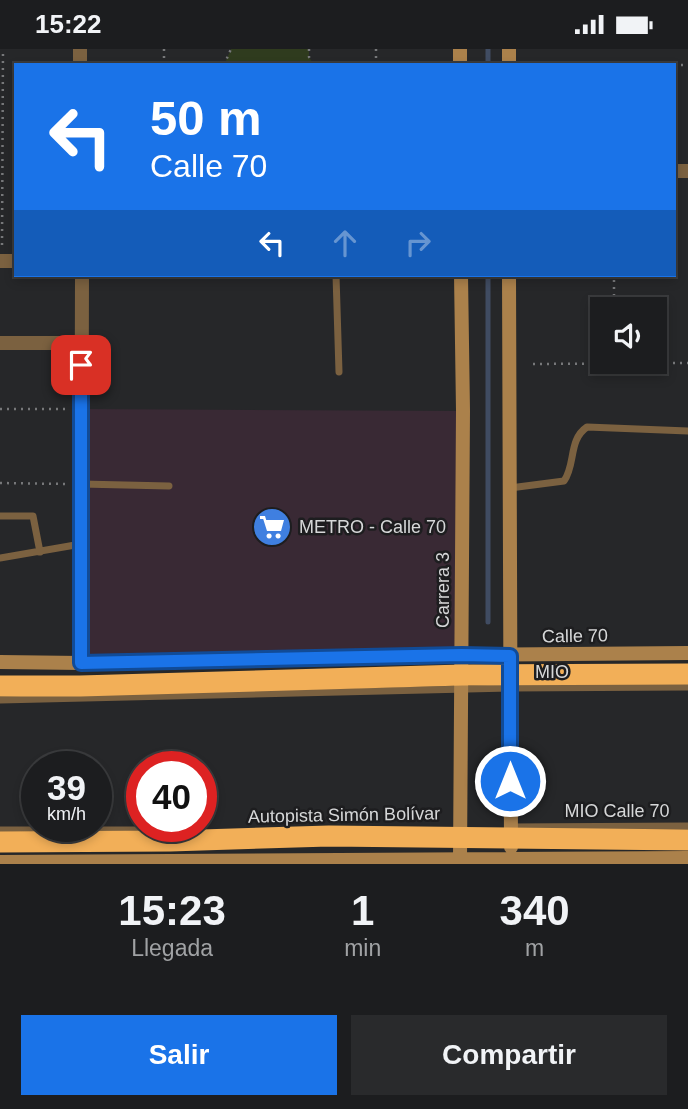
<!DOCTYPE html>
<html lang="es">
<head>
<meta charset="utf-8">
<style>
  body { margin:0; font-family:Arial,sans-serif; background:#292a2c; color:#f1f3f6; height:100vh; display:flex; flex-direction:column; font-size:26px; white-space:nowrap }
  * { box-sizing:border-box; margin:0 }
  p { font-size:23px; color:#a0a2a4 }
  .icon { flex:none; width:38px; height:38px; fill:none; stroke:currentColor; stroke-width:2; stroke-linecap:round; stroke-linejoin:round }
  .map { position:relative; height:815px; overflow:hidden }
  .side { display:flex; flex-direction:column; background:#1c1d1f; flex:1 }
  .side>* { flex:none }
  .guide { position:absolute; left:14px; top:14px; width:662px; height:214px; border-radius:0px; box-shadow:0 4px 10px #0003,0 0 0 2px #3a3b3d; background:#1a73e8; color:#fff; overflow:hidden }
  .buttons { position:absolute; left:590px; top:248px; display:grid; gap:14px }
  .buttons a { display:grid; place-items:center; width:77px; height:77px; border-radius:0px; background:#1c1d1f; box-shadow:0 4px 10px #0003,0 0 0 2px #3a3b3d; font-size:35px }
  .speed { position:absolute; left:21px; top:702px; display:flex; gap:14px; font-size:35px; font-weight:700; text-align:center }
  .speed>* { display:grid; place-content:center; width:91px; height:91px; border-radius:50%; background:#1c1d1f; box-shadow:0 4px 10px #0003,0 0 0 2px #3a3b3d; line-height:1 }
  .speed small { font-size:18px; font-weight:400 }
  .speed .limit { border:10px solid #d22; background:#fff; color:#111 }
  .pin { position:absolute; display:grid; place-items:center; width:60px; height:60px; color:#fff; margin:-30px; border-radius:14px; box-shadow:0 4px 10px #0006 }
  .me { position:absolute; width:77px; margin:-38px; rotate:0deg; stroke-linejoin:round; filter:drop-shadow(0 0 5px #0008) }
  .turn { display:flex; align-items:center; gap:24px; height:147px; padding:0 21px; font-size:32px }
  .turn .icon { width:91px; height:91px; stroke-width:2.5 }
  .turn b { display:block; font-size:49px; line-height:60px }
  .lanes { display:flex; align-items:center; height:66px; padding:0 21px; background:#0003; justify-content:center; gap:35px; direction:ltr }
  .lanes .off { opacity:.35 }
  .eta { display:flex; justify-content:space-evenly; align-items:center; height:119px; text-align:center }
  .eta b { font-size:42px; font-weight:700; line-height:49px }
  .primary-button { display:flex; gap:14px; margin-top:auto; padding:14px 21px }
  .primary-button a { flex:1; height:80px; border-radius:0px; background:#1a73e8; color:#fff; font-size:28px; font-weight:700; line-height:80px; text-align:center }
  .primary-button a+a { background:#292a2c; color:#f1f3f6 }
  .status { display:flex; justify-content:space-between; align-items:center; height:49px; padding:0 35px; background:#1c1d1f; direction:ltr }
  .status svg { height:19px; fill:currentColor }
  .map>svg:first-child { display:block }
  .commercial { fill:#392934 }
  .green { fill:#2f3b1e }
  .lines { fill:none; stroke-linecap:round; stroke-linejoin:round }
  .stream { stroke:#404c62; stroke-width:5 }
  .path { stroke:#77787a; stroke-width:2.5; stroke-dasharray:2 5; stroke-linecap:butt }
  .lane { stroke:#7b6140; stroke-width:7 }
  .street { stroke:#7b6140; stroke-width:14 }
  .secondary { stroke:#ab814b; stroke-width:14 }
  .highway { stroke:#f2af58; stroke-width:21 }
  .route-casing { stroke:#114b97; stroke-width:18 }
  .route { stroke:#1a73e8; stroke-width:12 }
  .labels { text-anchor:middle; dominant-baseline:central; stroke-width:5; stroke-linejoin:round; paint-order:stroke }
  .poi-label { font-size:18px; fill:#d6d7d8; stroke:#1d1d1f; text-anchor:start }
  .street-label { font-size:18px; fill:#d6d7d8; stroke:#1d1d1f }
</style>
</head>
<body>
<div class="status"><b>15:22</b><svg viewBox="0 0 49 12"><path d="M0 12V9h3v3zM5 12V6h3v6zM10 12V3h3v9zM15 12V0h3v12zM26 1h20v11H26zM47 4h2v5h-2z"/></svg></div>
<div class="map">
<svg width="688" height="815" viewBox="0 0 688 815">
  <rect width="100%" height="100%" fill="#262729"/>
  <path class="commercial" d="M81 360 463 362 462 606 81 614Z"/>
  <path class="green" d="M231 0H309V8L314 16H224Z"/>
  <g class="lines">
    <path class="stream" d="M488 0V16
      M488 226V573"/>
    <path class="path" d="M164 0V16
      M309 0V8L314 16
      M376 0V16
      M224 16 231 0
      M674 16H688
      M2 196 3 0
      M614 261V226
      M533 315 688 314
      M0 360H67
      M0 434 67 435"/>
    <path class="lane" d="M336 226 339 323
      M81 435 169 437
      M510 439 564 432C576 415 568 391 587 378L688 382
      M0 467H33L40 503
      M0 509 81 495
      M0 651 510 639 688 638
      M508 778 688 777
      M0 781H185"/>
    <path class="street" d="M80 0V16
      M674 122H688
      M0 212H16
      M0 294H81
      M81 614 82 226"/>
    <path class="secondary" d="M460 0V16
      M509 0V16
      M509 226 511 798
      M0 613 81 614 462 606 688 604
      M460 810 463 362 461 226
      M0 813 688 809"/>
    <path class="highway" d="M0 637H80L462 626 688 625
      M0 793 170 792 329 787 688 791"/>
  </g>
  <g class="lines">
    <defs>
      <path id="route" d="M81 316V614L462 606 510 607V732"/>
    </defs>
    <use href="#route" class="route-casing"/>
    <use href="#route" class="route"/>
  </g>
  <defs>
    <symbol id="supermarket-disc" viewBox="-11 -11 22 22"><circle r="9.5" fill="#3f7fe0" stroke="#1d1d1f"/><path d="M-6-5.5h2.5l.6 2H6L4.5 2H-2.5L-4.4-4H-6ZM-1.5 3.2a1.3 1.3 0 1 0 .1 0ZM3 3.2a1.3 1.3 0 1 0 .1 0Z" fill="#fff"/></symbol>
  </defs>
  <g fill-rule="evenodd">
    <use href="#supermarket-disc" x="250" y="456" width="44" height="44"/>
  </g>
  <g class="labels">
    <g class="poi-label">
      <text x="299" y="478">METRO - Calle 70</text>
    </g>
    <g class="street-label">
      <text transform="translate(443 541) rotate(-90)">Carrera 3</text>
      <text transform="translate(575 587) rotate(-1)">Calle 70</text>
      <text x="552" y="623">MIO</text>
      <text x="617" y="762">MIO Calle 70</text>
      <text transform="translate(344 766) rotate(-1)">Autopista Simón Bolívar</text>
    </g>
  </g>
</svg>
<div class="buttons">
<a><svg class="icon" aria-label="sound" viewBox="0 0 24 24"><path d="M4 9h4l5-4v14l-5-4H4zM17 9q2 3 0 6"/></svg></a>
</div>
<div class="speed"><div>39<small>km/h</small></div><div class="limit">40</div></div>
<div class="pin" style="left:81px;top:316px;background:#d93025"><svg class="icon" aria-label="arrive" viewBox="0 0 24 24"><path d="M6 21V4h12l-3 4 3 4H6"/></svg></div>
<svg class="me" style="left:510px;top:732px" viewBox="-20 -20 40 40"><circle r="17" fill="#1a73e8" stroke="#fff" stroke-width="3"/><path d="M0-11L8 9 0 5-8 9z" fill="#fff"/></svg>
<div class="guide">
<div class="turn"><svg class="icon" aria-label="left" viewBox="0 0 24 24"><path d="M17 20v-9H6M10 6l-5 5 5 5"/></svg><div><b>50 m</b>Calle 70</div></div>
<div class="lanes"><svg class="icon" aria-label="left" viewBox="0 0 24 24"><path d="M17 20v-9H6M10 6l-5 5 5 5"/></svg><svg class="icon off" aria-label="ahead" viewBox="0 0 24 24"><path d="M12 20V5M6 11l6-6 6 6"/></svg><svg class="icon off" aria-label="right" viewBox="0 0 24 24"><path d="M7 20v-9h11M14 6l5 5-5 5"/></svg></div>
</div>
</div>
<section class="side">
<div class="eta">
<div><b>15:23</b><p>Llegada</p></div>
<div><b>1</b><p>min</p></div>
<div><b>340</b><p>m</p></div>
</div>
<div class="primary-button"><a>Salir</a><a>Compartir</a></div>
</section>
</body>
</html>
